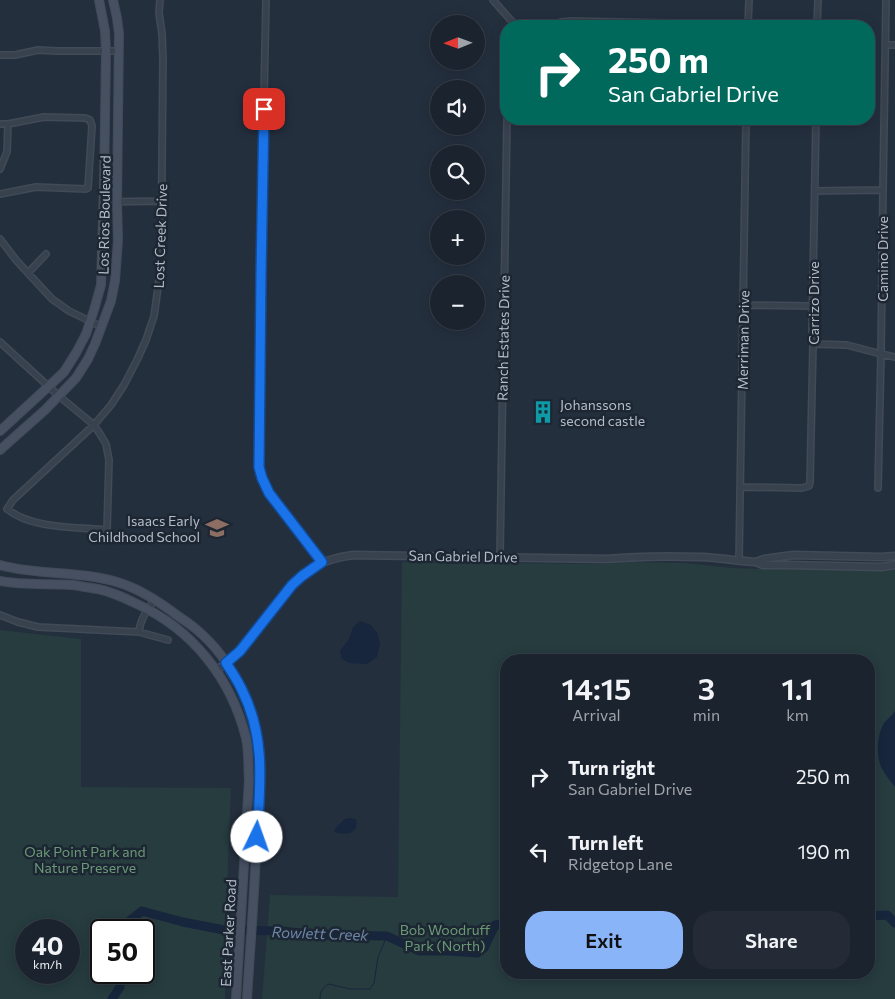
<!DOCTYPE html>
<html lang="en">
<head>
<meta charset="utf-8">
<style>
  body { margin:0; font-family:Commissioner,sans-serif; background:#242b36; color:#f1f3f6; height:100vh; display:flex; flex-direction:column; font-size:19px; white-space:nowrap }
  * { box-sizing:border-box; margin:0 }
  p { font-size:16px; color:#a0a4aa }
  .icon { flex:none; width:28px; height:28px; fill:none; stroke:currentColor; stroke-width:2; stroke-linecap:round; stroke-linejoin:round }
  .map { position:relative; flex:1; overflow:hidden }
  .details { position:absolute; left:500px; top:654px; width:375px; height:325px; display:flex; flex-direction:column; background:#1b232e; border-radius:20px; box-shadow:0 2px 12px #0003,0 0 0 1px #39404a }
  .details>* { flex:none }
  .top-card { position:absolute; left:500px; top:20px; width:375px; height:105px; border-radius:20px; box-shadow:0 2px 12px #0003,0 0 0 1px #39404a; background:#00695c; color:#fff; overflow:hidden }
  .needle { width:32px; rotate:269deg }
  .buttons { position:absolute; left:430px; top:15px; display:grid; gap:10px }
  .buttons a { display:grid; place-items:center; width:55px; height:55px; border-radius:50%; background:#1b232e; box-shadow:0 2px 12px #0003,0 0 0 1px #39404a; font-size:25px }
  .speed { position:absolute; left:15px; top:919px; display:flex; gap:10px; font-size:25px; font-weight:700; text-align:center }
  .speed>* { display:grid; place-content:center; width:65px; height:65px; border-radius:50%; background:#1b232e; box-shadow:0 2px 12px #0003,0 0 0 1px #39404a; line-height:1 }
  .speed small { font-size:12px; font-weight:400 }
  .speed .limit { border:2px solid #111; border-radius:8px; background:#fff; color:#111 }
  .pin { position:absolute; display:grid; place-items:center; width:42px; height:42px; color:#fff; margin:-21px; border-radius:10px; box-shadow:0 2px 8px #0006 }
  .me { position:absolute; width:55px; margin:-28px; rotate:3deg; stroke-linejoin:round; filter:drop-shadow(0 0 4px #0008) }
  .turn { display:flex; align-items:center; gap:18px; height:105px; padding:0 25px; font-size:22px }
  .turn .icon { width:65px; height:65px; stroke-width:2.5 }
  .turn b { display:block; font-size:35px; line-height:42px }
  .eta { display:flex; justify-content:space-evenly; align-items:center; height:85px; text-align:center }
  .eta b { font-size:30px; font-weight:600; line-height:35px }
  .action { display:flex; gap:10px; margin-top:auto; padding:10px 25px }
  .action a { flex:1; height:58px; border-radius:20px; background:#8ab4f8; color:#111; font-size:20px; font-weight:600; line-height:58px; text-align:center }
  .action a+a { background:#242b36; color:#f1f3f6 }
  ul { padding:0; list-style:none }
  li { display:flex; align-items:center; gap:15px; height:75px; padding:0 25px }
  li div { flex:1 }
  li b { display:block; font-size:19px }
  li em { font-style:normal }
  .map>svg:first-child { display:block }
  .green { fill:#263c3f; fill-rule:evenodd }
  .water { fill:#17263c }
  .lines { fill:none; stroke-linecap:round; stroke-linejoin:round }
  .stream { stroke:#17263c; stroke-width:1 }
  .river { stroke:#17263c; stroke-width:9 }
  .minor-casing { stroke:#414a57; stroke-width:8 }
  .tertiary-casing { stroke:#414a57; stroke-width:9 }
  .secondary-casing { stroke:#414a57; stroke-width:10 }
  .minor { stroke:#38414e; stroke-width:5 }
  .tertiary { stroke:#38414e; stroke-width:6 }
  .secondary { stroke:#465061; stroke-width:8 }
  .route-casing { stroke:#114b97; stroke-width:12 }
  .route { stroke:#1a73e8; stroke-width:9 }
  .labels { text-anchor:middle; dominant-baseline:central; stroke-width:5; stroke-linejoin:round; paint-order:stroke }
  .street-label { font-size:14px; fill:#b4bcc9; stroke:#1d2633 }
  .poi-label { font-size:14px; fill:#b4bcc9; stroke:#1d2633; text-anchor:start }
  .park-label { font-size:14px; fill:#6b9a76; stroke:#1d2633 }
  .water-label { font-size:15px; font-style:italic; fill:#6d86a8; stroke:#1d2633 }
</style>
</head>
<body>
<div class="map">
<svg width="895" height="999" viewBox="0 0 895 999">
  <rect width="100%" height="100%" fill="#242f3e"/>
  <path class="green" d="M402 562 605 564 631 562 685 563 732 568 762 569 787 567 895 568V999H262L270 895 398 897ZM506 660H869V972H506Z
    M0 630 81 639V787L231 788 226 912 225 999H0ZM26 930H69V972H26ZM101 930H144V972H101Z"/>
  <path class="water" d="M360 621 371 625 378 634 380 645 377 657 367 664 349 663 342 659 340 651 349 639 353 627Z
    M895 711V787C890 781 885 774 881 767 876 754 877 735 884 723 887 719 892 716 895 711Z
    M348 818 356 819C360 834 345 836 334 832V830L343 820Z"/>
  <g class="lines">
    <path class="stream" d="M320 999C320 991 322 988 329 984L350 989H370L374 983 378 957 387 936"/>
    <path class="river" d="M869 916 887 915 895 923
      M125 930 128 922 142 911 183 922 224 930 281 931 319 935 387 936 419 951H448L477 953 484 948 495 925 506 923
      M112 999 120 987 121 972"/>
    <defs>
      <path id="minor" d="M266 0 263 145 259 467 264 483 269 493 322 562
        M493 0 516 26
        M548 26 561 22 572 21 817 26
        M748 26 749 0
        M817 26 818 0
        M886 45H895
        M0 55H15L38 50 57 51H119
        M0 124H8L44 117 85 118 90 120 92 126 88 188 86 189 36 187 0 194
        M0 169 7 152 8 124
        M815 191 883 190
        M104 202 162 201
        M0 239 16 260 52 299 69 311 102 327
        M28 273 46 254
        M743 305 812 306
        M0 342 59 396 94 425 100 434 106 444 109 460 107 530C77 527 31 529 7 509L13 500 94 425 111 405 124 385 137 360 146 340 154 316 161 266 163 59 162 34 159 13 160 0
        M813 344 847 345 881 354 895 357
        M741 487 802 488 809 486 810 482 813 344 812 331 816 119
        M878 488 881 354 883 190 886 0
        M500 556 507 119
        M739 561 746 119
        M0 615 18 622 38 627 139 632 168 640
        M139 632C140 619 148 609 155 599"/>
      <path id="tertiary" d="M756 562 764 559 793 555 881 557 895 556
        M217 670C247 648 269 614 293 585 313 565 325 559 353 555L607 559C639 556 670 556 702 557 720 558 738 561 756 562L763 565H787L881 567 895 565"/>
      <path id="secondary" d="M0 431 49 386 64 372 76 353 86 334 94 310 101 285 104 189 106 51 105 31 99 0
        M0 450 45 410 76 378 88 359 95 344 111 301 115 281 118 240 117 202 119 34 117 18 113 0
        M0 565C40 576 83 570 123 584 143 591 161 603 178 616 184 620 190 624 196 629 233 660 257 710 260 758 262 788 258 821 256 852 254 901 250 950 247 999
        M0 581C24 586 48 583 72 585 81 586 90 588 98 589 112 592 125 598 137 604 193 630 231 678 246 738 249 751 248 766 249 780L236 999"/>
    </defs>
    <use href="#minor" class="minor-casing"/>
    <use href="#tertiary" class="tertiary-casing"/>
    <use href="#secondary" class="secondary-casing"/>
    <use href="#minor" class="minor"/>
    <use href="#tertiary" class="tertiary"/>
    <use href="#secondary" class="secondary"/>
  </g>
  <g class="lines">
    <defs>
      <path id="route" d="M257 837C260 785 266 738 242 690 238 681 232 672 226 663L240 651 292 585 302 576 322 562 269 493 262 478 259 467 261 275 264 109"/>
    </defs>
    <use href="#route" class="route-casing"/>
    <use href="#route" class="route"/>
  </g>
  <defs>
    <symbol id="building-bare" viewBox="-9 -9 18 18"><path d="M-4-6H4V6H1V3H-1V6H-4ZM-2.5-4.3h1.7v1.8h-1.7ZM.8-4.3h1.7v1.8H.8ZM-2.5-1h1.7V.8h-1.7ZM.8-1h1.7V.8H.8Z" fill="#0f9aa8" stroke="#1d2633" stroke-width="2.5" paint-order="stroke"/></symbol>
    <symbol id="school-bare" viewBox="-9 -9 18 18"><path d="M0-5L7-2L0 1L-7-2ZM-4 1L0 2.5L4 1V4Q0 6-4 4Z" fill="#8d6e63" stroke="#1d2633" stroke-width="2.5" paint-order="stroke"/></symbol>
  </defs>
  <g fill-rule="evenodd">
    <use href="#building-bare" x="527" y="396" width="32" height="32"/>
    <use href="#school-bare" x="201" y="512" width="32" height="32"/>
  </g>
  <g class="labels">
    <g class="street-label">
      <text transform="translate(104 215) rotate(-89)">Los Rios Boulevard</text>
      <text transform="translate(160 236) rotate(-88)">Lost Creek Drive</text>
      <text transform="translate(882 259) rotate(-90)">Camino Drive</text>
      <text transform="translate(813 303) rotate(-90)">Carrizo Drive</text>
      <text transform="translate(503 338) rotate(-89)">Ranch Estates Drive</text>
      <text transform="translate(743 340) rotate(-89)">Merriman Drive</text>
      <text transform="translate(463 556) rotate(1)">San Gabriel Drive</text>
      <text transform="translate(228 933) rotate(-87)">East Parker Road</text>
    </g>
    <g class="poi-label">
      <text x="560" y="404">Johanssons<tspan x="560" dy="16">second castle</tspan></text>
      <text x="200" y="520" text-anchor="end">Isaacs Early<tspan x="200" dy="16">Childhood School</tspan></text>
    </g>
    <g class="park-label">
      <text x="85" y="851">Oak Point Park and<tspan x="85" dy="16">Nature Preserve</tspan></text>
      <text x="445" y="929">Bob Woodruff<tspan x="445" dy="16">Park (North)</tspan></text>
    </g>
    <g class="water-label">
      <text transform="translate(320 933) rotate(2)">Rowlett Creek</text>
    </g>
  </g>
</svg>
<div class="buttons">
<a><svg class="needle" viewBox="-14 -14 28 28"><path d="M0-13l5 13h-10z" fill="#e53935"/><path d="M0 13l5-13h-10z" fill="#a0a4aa"/></svg></a>
<a><svg class="icon" aria-label="sound" viewBox="0 0 24 24"><path d="M4 9h4l5-4v14l-5-4H4zM17 9q2 3 0 6"/></svg></a>
<a><svg class="icon" aria-label="search" viewBox="0 0 24 24"><circle cx="10" cy="10" r="6"/><path d="M15 15l6 6"/></svg></a>
<a>+</a>
<a>−</a>
</div>
<div class="speed"><div>40<small>km/h</small></div><div class="limit">50</div></div>
<div class="pin" style="left:264px;top:109px;background:#d93025"><svg class="icon" aria-label="arrive" viewBox="0 0 24 24"><path d="M6 21V4h12l-3 4 3 4H6"/></svg></div>
<svg class="me" style="left:257px;top:837px" viewBox="-20 -20 40 40"><circle r="19" fill="#fff"/><path d="M0-13L10 11 0 6-10 11z" fill="#1a73e8"/></svg>
<div class="top-card">
<div class="turn"><svg class="icon" aria-label="right" viewBox="0 0 24 24"><path d="M7 20v-9h11M14 6l5 5-5 5"/></svg><div><b>250 m</b>San Gabriel Drive</div></div>
</div>
<section class="details">
<div class="eta">
<div><b>14:15</b><p>Arrival</p></div>
<div><b>3</b><p>min</p></div>
<div><b>1.1</b><p>km</p></div>
</div>
<ul>
<li><svg class="icon" aria-label="right" viewBox="0 0 24 24"><path d="M7 20v-9h11M14 6l5 5-5 5"/></svg><div><b>Turn right</b><p>San Gabriel Drive</p></div><em>250 m</em></li>
<li><svg class="icon" aria-label="left" viewBox="0 0 24 24"><path d="M17 20v-9H6M10 6l-5 5 5 5"/></svg><div><b>Turn left</b><p>Ridgetop Lane</p></div><em>190 m</em></li>
</ul>
<div class="action"><a>Exit</a><a>Share</a></div>
</section>
</div>
</body>
</html>
